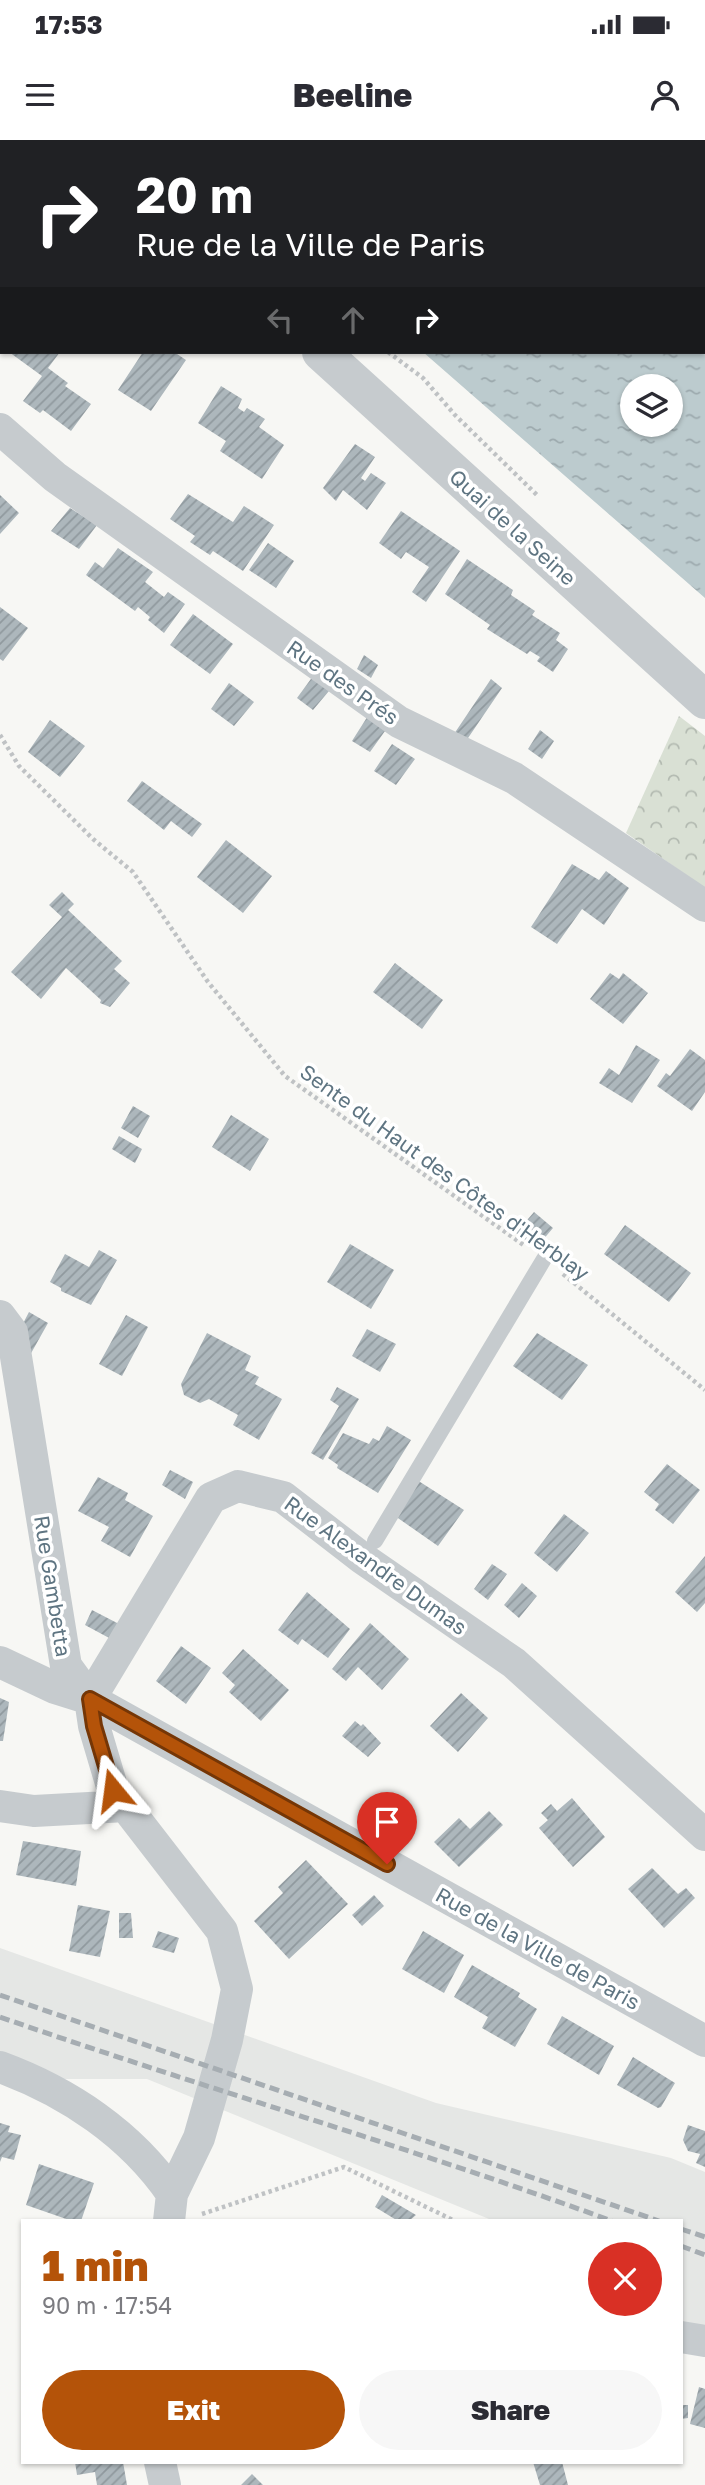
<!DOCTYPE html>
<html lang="en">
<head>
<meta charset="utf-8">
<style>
  body { margin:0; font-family:"Golos Text",sans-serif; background:#f7f7f7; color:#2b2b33; height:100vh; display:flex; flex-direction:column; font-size:26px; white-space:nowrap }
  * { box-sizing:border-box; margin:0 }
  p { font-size:23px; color:#7c7c81 }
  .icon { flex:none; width:38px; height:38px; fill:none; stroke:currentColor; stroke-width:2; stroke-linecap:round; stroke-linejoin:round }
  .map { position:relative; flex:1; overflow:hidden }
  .drawer { position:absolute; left:21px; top:2079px; width:662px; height:245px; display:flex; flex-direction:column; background:#fff; border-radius:0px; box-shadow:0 2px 5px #0004 }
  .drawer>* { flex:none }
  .guide { position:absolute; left:0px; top:0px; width:705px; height:214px; box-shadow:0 2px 5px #0004; background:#202124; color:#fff; overflow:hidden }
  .fabs { position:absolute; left:620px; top:234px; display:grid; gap:14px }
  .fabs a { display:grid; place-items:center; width:63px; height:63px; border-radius:50%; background:#fff; box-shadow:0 2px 5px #0004; font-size:35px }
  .pin { position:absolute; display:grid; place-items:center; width:60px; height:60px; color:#fff; margin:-72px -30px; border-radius:50% 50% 50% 0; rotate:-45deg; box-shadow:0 0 7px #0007 }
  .pin .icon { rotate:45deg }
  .me { position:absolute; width:77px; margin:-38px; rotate:344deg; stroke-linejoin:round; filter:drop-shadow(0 0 5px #0008) }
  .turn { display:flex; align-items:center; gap:24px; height:147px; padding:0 21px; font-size:32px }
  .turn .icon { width:91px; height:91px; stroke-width:2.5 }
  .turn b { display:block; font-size:49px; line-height:60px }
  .lanes { display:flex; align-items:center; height:66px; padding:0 21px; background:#0003; justify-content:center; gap:35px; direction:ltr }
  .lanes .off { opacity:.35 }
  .round { display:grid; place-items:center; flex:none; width:74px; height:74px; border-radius:37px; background:#f7f7f7 }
  .overview { display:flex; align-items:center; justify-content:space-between; height:119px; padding:0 21px }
  h1 { font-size:42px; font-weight:800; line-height:52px; color:#b45309 }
  .cta { display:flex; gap:14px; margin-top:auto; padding:14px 21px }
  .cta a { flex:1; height:80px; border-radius:42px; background:#b45309; color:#fff; font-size:28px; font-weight:800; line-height:80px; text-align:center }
  .cta a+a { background:#f7f7f7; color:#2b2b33 }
  .status { display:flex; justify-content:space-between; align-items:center; height:49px; padding:0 35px; background:#fff; direction:ltr }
  .status svg { height:19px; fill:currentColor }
  header { display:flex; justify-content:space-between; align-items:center; height:91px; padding:0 21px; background:#fff; font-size:32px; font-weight:800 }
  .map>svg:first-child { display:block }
  .built { fill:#e5e7e5 }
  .forest { fill:url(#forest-crowns) }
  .water { fill:url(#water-ripples); fill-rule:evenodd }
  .building { fill:url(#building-hatch) }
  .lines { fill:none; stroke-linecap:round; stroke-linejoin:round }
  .path { stroke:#bfc2c4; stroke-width:4.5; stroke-dasharray:3.5 3.5; stroke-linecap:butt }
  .service { stroke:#c6cbce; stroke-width:16 }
  .minor { stroke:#c6cbce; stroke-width:32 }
  .tertiary { stroke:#c6cbce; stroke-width:38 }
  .rail { stroke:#a6adb2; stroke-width:5; stroke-dasharray:10 5; stroke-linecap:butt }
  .route-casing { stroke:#753606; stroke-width:18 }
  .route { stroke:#b45309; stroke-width:12 }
  .labels { text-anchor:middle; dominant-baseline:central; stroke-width:7; stroke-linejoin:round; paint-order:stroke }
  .street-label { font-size:21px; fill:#5f7582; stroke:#fff }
</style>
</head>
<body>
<div class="status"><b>17:53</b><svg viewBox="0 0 49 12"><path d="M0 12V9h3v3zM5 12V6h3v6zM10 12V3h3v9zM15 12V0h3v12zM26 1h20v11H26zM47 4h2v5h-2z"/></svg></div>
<header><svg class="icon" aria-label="menu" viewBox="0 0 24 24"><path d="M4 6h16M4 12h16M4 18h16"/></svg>Beeline<svg class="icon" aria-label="person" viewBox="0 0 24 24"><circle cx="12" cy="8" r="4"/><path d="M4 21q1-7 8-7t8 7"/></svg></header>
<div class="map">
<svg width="705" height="2345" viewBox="0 0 705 2345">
  <defs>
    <pattern id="forest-crowns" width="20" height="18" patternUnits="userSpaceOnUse" patternTransform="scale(1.75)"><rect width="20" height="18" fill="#d9e0d4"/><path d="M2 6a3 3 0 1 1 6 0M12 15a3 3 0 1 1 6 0" fill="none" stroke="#b3bab1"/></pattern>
    <pattern id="water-ripples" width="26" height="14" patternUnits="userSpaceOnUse" patternTransform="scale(1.75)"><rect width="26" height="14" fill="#bccbce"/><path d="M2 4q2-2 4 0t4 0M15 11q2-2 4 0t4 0" fill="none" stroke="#9ca9ad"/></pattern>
    <pattern id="building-hatch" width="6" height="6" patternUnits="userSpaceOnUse" patternTransform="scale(1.75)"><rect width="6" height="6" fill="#adb7bc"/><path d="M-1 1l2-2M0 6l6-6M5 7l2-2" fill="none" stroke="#90999e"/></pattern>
  </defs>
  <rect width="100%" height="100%" fill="#f7f7f4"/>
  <path class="built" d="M0 1808 436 1963 671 2018 705 2032V2188L681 2183V2081H494L147 1939H59L0 1920Z"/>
  <path class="forest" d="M679 576 705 596V748L626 693Z"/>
  <path class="water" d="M181 0H705V458L423 212H704V2ZM632 247H670V285H632Z"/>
  <path class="building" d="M9 212H60L48 228 68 243 65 246 91 264 71 291 43 270 40 273 23 261 42 236Z
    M143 212H174L186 220 151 271 118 250Z
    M221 246 242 259 238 268 244 272 247 268 265 279 259 287 284 305 262 339 220 311 226 301 198 283Z
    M355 304 375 317 361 338 365 341 371 333 386 343 367 370 343 350 336 361 323 348Z
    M188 354 233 382 244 366 274 385 243 431 213 411 210 415 190 402 195 396 170 379Z
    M0 355 19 373 0 394Z
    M70 368 97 385 79 409 51 391Z
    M401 371 460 411 426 462 412 452 429 427 406 412 401 419 379 403Z
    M268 403 294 421 276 448 249 430Z
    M118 408 153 432 145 442 164 457 168 452 185 464 164 493 148 480 150 477 138 467 135 471 86 435 95 422 103 428Z
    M467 419 513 450 511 455 535 471 532 475 560 493 556 500 568 509 553 532 537 521 540 517 530 511 527 514 487 489 490 485 445 454Z
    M0 467 28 488 3 521 0 519Z
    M193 474 233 504 210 534 170 505Z
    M364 515 378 525 371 538 357 529Z
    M316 532 334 545 313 570 297 558Z
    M491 539 502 548 466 601 454 594Z
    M229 543 254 562 234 586 211 569Z
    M371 571 390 584 370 612 352 601Z
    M50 580 85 606 60 637 28 612Z
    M540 590 554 601 542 619 528 609Z
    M392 604 415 619 396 645 374 631Z
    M142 641 202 684 192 697 171 681 164 690 127 661Z
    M226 700 272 736 243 773 197 737Z
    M572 724 599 740 606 731 629 748 604 785 582 769 557 804 531 787Z
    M62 752 74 764 68 770 122 821 114 829 130 843 110 867 100 863 101 860 66 828 41 859 11 832 62 777 49 765Z
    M395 823 443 860 422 889 373 852Z
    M610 833 619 839 623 833 648 853 623 884 590 859Z
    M636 905 660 920 632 963 599 943 609 928 619 935Z
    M690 909 705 920V952L692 971 657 946 666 933 670 936Z
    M133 966 150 976 138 998 121 988Z
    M231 975 269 999 250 1031 212 1007Z
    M119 996 142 1009 135 1023 112 1009Z
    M534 1072 553 1088 536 1108 516 1093Z
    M625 1085 691 1133 669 1162 604 1114Z
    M350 1104 394 1130 371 1169 327 1142Z
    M99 1110 117 1120 91 1165 61 1151V1148L50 1142 65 1114 89 1127Z
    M29 1172 48 1183 25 1224 16 1197Z
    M126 1175 148 1187 122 1236 99 1224Z
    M367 1189 396 1204 380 1232 352 1216Z
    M207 1193 251 1216 245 1230 259 1237 255 1244 282 1259 259 1300 233 1285 238 1275 209 1259 200 1263 184 1255 181 1244Z
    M537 1193 588 1225 562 1260 513 1226Z
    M337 1247 359 1259 323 1320 311 1313 339 1266 330 1260Z
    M387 1286 411 1300 378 1353 337 1328 338 1325 328 1318 343 1293 369 1304 373 1298 379 1301Z
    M667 1324 700 1350 673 1384 655 1370 659 1364 644 1352Z
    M170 1330 193 1342 185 1359 162 1345Z
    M98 1337 128 1353 125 1360 153 1376 130 1417 101 1401 109 1387 78 1371Z
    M417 1340 464 1370 438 1406 395 1376Z
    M564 1374 589 1393 557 1432 534 1413Z
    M705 1416V1463L697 1472 675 1452Z
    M492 1424 507 1434 488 1460 474 1449Z
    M522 1443 537 1456 519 1478 504 1465Z
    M307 1452 350 1489 328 1518 302 1499 298 1505 278 1490Z
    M92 1470 119 1484 111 1499 85 1485Z
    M370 1483 409 1519 382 1550 358 1527 346 1541 332 1529Z
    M181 1506 211 1528 186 1564 156 1541Z
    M243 1509 289 1550 261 1581 229 1552 235 1545 222 1533Z
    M461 1553 488 1578 458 1612 430 1586Z
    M0 1558 9 1562 3 1601H0Z
    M355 1581 361 1586 363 1584 381 1603 368 1617 342 1596Z
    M572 1658 605 1697 573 1727 539 1688 548 1680 541 1673 551 1664 557 1671Z
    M489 1671 503 1685 459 1727 434 1702 459 1678 470 1689Z
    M23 1701 81 1711 76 1746 16 1735Z
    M306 1720 348 1764 289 1819 254 1781 283 1753 278 1747Z
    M652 1728 678 1754 686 1748 695 1758 664 1788 628 1749Z
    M374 1755 384 1766 362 1786 352 1775Z
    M78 1765 110 1771 100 1817 69 1811Z
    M119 1773H131L133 1798H119Z
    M158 1791 179 1798 174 1813 152 1807Z
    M423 1791 464 1815 444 1853 402 1829Z
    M472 1825 520 1853 518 1857 537 1869 515 1907 482 1888 488 1877 454 1857Z
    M562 1876 614 1906 599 1935 547 1904Z
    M633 1917 675 1943 661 1967 658 1968 617 1945Z
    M0 1983 10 1986 8 1992 21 1995 14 2020 2 2017 0 2022Z
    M688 1985 705 1991V2027L696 2023 700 2014 688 2011 683 2000Z
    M39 2024 94 2043 81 2081H72L26 2065Z
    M382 2055 416 2075 409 2081H398L375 2067Z
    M699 2247 705 2249V2288L690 2284Z
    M681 2265H688V2278L681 2279Z
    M75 2322H123L127 2345H97L95 2332 77 2335Z
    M533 2322H562L568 2345H540Z
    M252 2334 263 2345H241Z"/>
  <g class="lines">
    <path class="path" d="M156 0 158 2
      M388 212 423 238 455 275 538 356
      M0 595 19 626 93 699 133 732 208 842 285 936 525 1106
      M563 1134 705 1250
      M202 2074 344 2027 455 2081"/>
    <path class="service" d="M375 1401 544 1119"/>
    <path class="minor" d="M0 289 55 337 399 582 514 638 705 766
      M0 1176 12 1192 66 1526 90 1559 94 1586 113 1650 222 1791 237 1849 227 1900 199 1998 172 2054 169 2081
      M0 1522 55 1548 90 1559 705 1901
      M90 1559 211 1358 238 1346 283 1357 362 1418 514 1523 705 1695
      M0 1666 34 1671 126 1666
      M0 1927C68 1952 131 1994 172 2054
      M681 2197 705 2201
      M160 2322 165 2345"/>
    <path class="tertiary" d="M62 0 64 2
      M321 212 705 560"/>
    <path class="rail" d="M0 1855 659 2081
      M0 1877C203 1948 410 2007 612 2081
      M681 2089 705 2097
      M681 2106 705 2115"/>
  </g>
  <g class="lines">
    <defs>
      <path id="route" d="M113 1650 94 1586 90 1559 387 1724"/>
    </defs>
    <use href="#route" class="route-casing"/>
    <use href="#route" class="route"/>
  </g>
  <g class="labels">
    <g class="street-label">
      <text transform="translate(513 387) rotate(42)">Quai de la Seine</text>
      <text transform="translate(343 542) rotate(35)">Rue des Prés</text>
      <text transform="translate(445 1032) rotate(36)">Sente du Haut des Côtes d'Herblay</text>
      <text transform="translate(376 1425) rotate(36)">Rue Alexandre Dumas</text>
      <text transform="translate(53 1446) rotate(81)">Rue Gambetta</text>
      <text transform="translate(538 1808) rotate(29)">Rue de la Ville de Paris</text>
    </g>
  </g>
</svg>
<div class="fabs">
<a><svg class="icon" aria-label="layers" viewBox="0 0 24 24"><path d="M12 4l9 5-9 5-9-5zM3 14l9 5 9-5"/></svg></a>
</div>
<div class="pin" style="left:387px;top:1724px;background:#d93025"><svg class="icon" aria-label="arrive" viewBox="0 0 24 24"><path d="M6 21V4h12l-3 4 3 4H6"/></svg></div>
<svg class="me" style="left:113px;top:1650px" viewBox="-20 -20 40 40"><path d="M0-17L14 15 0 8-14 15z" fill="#b45309" stroke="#fff" stroke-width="4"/></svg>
<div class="guide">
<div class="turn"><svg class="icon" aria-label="right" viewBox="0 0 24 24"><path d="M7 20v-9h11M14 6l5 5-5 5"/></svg><div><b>20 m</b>Rue de la Ville de Paris</div></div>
<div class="lanes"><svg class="icon off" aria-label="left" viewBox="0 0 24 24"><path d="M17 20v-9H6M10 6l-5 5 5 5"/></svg><svg class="icon off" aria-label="ahead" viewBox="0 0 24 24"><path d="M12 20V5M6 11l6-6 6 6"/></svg><svg class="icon" aria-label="right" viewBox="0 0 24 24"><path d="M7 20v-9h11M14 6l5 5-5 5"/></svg></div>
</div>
<section class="drawer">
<div class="overview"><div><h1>1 min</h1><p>90 m · 17:54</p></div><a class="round" style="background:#d93025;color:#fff"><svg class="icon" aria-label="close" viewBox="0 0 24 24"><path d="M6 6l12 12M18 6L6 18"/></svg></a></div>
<div class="cta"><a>Exit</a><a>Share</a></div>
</section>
</div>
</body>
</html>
